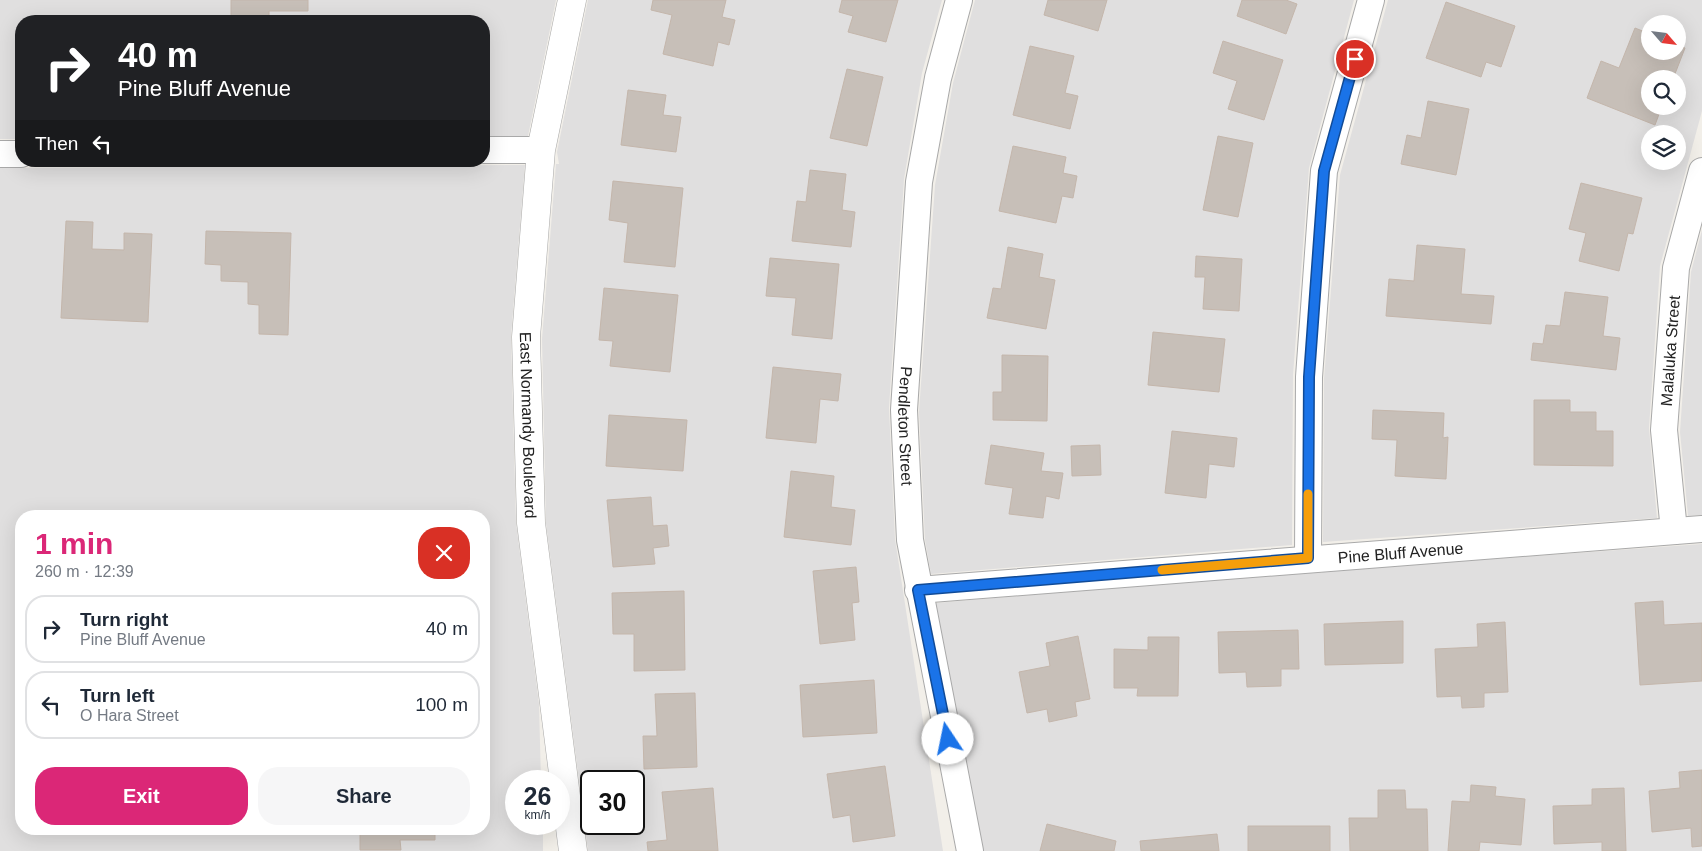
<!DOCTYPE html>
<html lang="en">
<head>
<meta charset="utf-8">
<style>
  body { margin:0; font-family:Helvetica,sans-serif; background:#f6f6f7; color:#1f2937; height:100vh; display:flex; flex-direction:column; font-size:19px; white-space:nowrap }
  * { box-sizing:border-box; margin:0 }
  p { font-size:16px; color:#747a83 }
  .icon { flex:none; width:28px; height:28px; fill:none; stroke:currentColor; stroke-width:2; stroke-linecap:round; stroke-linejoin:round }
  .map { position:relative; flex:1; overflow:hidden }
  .panel { position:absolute; left:15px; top:510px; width:475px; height:325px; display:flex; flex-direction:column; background:#fff; border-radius:20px; box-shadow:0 5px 20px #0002 }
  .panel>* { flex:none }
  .top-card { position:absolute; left:15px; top:15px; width:475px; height:152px; border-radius:20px; box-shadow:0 5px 20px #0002; background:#202124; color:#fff; overflow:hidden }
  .needle { width:32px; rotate:118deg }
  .controls { position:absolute; left:1641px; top:15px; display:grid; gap:10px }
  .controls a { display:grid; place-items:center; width:45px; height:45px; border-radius:50%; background:#fff; box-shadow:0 5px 20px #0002; font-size:25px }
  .speed { position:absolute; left:505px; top:770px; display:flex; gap:10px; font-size:25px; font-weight:700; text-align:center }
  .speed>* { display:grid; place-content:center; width:65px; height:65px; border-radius:50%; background:#fff; box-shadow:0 5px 20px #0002; line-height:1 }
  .speed small { font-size:12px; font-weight:400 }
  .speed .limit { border:2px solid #111; border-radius:8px; background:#fff; color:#111 }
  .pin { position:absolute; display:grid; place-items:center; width:42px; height:42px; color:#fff; margin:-21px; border:2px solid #fff; border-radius:50%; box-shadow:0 1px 5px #0007 }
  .me { position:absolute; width:55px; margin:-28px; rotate:349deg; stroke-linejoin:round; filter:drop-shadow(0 0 4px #0008) }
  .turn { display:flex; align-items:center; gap:18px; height:105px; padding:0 20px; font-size:22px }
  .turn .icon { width:65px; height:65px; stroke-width:2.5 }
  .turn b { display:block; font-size:35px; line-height:42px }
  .then { display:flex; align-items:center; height:48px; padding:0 20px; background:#0003; gap:10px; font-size:19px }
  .round { display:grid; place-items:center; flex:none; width:52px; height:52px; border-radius:20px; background:#f6f6f7 }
  .headline { display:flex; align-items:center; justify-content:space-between; height:85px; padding:0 20px }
  h1 { font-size:30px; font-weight:700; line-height:38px; color:#db2777 }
  .action { display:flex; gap:10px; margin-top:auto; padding:10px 20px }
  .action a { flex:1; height:58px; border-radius:20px; background:#db2777; color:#fff; font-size:20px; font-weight:700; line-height:58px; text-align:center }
  .action a+a { background:#f6f6f7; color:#1f2937 }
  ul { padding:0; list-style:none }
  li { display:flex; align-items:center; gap:15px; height:68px; margin:0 10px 8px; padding:0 10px; border:2px solid #e0e1e3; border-radius:20px }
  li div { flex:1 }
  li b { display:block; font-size:19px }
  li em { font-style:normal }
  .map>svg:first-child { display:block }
  .residential { fill:#e0dfdf; fill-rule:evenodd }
  .building { fill:#c7bfb8; stroke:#c4b6ab }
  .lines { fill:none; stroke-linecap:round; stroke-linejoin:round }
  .minor-casing { stroke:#a9a9a9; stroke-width:28 }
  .tertiary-casing { stroke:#a9a9a9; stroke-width:29 }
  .minor { stroke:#fff; stroke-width:26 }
  .tertiary { stroke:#fff; stroke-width:28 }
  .route-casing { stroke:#114b97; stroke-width:12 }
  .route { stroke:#1a73e8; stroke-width:9 }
  .slow { stroke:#f59e0b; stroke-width:9 }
  .labels { text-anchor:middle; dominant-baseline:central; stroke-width:4.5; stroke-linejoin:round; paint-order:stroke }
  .street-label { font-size:16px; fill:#222; stroke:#fff }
</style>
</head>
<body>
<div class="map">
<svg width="1702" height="851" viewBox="0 0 1702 851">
  <rect width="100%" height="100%" fill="#f2efe9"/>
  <path class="residential" d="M0 0H556L528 136H484V21H21V139H0Z
    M588 0H942L922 73 904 179 889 408 895 539 943 851H588L546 524 542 339 556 164H559L557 152ZM591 781H634V824H591Z
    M975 0H1354L1309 168 1293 375 1292 545 931 574 925 540 919 412 935 185 953 83Z
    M1388 0H1702V111L1660 266 1649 428 1657 518 1323 542 1324 379 1340 175ZM1650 24H1678V51H1650ZM1650 79H1678V106H1650ZM1650 134H1678V161H1650Z
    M525 165 511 336 516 522 539 704 541 781H516V824H543V851H0V168ZM21 516H484V829H21Z
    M1702 230V515L1688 516 1680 432 1691 272Z
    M1702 544V851H973L935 603 1309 572 1322 573 1323 571Z"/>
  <path class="building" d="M231 0H308V11H269V21H231Z
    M653 0H726L722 17 735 20 729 45 718 42 713 66 663 54 672 15 651 10Z
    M842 0H898L886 42 848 32 853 16 839 12Z
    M1048 0H1107L1098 31 1044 15Z
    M1242 0H1286L1297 4 1286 34 1237 16Z
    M1446 2 1515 26 1501 67 1486 62 1481 77 1426 58Z
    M1635 28 1650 34V51H1678V45L1685 48 1673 79H1650V106H1662L1655 125 1587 98 1601 61 1619 68Z
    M1223 41 1283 60 1264 120 1228 109 1237 81 1213 73Z
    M1030 46 1074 56 1065 93 1078 96 1070 129 1013 115Z
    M847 69 883 77 867 146 830 138Z
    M628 90 666 95 663 115 681 117 676 152 621 145Z
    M1428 101 1469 109 1456 175 1401 164 1407 135 1421 138Z
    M1218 136 1253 143 1238 217 1203 210Z
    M1013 146 1066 157 1063 173 1077 176 1073 198 1062 196 1056 223 999 211Z
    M810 170 846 174 842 210 855 212 851 247 792 241 797 201 806 202Z
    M613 181 683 188 675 267 624 262 628 223 609 220Z
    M1581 183 1642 198 1633 234 1628 233 1619 271 1579 261 1586 233 1569 229Z
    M66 221 93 222 92 249 124 250V233L152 234 148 322 61 318Z
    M206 231 291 233 288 335 259 334V305L248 304V282L221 281V265L205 264Z
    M1417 245 1465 249 1461 294 1494 296 1491 324 1386 316 1389 279 1414 281Z
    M1008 247 1043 254 1039 277 1055 280 1046 329 987 318 993 288 1001 289Z
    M1196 256 1242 259 1239 311 1203 309 1205 277H1195Z
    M770 258 839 264 832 339 792 335 796 298 766 296Z
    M604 288 678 295 670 372 610 366 613 341 599 340Z
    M1565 292 1608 297 1603 336 1620 338 1616 370 1531 360 1533 343 1543 344 1546 325 1560 326Z
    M1153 332 1225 339 1219 392 1148 385Z
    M1002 355 1048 356 1047 421 993 420V392H1002Z
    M773 367 841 374 838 401 820 399 816 443 766 438Z
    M1534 400H1570V412H1596V431H1613V466L1534 465Z
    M1373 410 1444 413 1443 438 1448 437 1446 479 1395 476 1397 440 1372 439Z
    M609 415 687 420 683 471 606 466Z
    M1172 431 1237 438 1234 467 1209 464 1206 498 1165 493Z
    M991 445 1044 453 1041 471 1063 473 1059 499 1046 496 1043 518 1009 514 1013 488 985 484Z
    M1100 445 1101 475 1072 476 1071 446Z
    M791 471 834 476 831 507 855 510 851 545 784 537Z
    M651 497 653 526 667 525 669 546 653 548 655 564 613 567 607 500Z
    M856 567 859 602 852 603 855 640 820 644 813 571Z
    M684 591 685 670 634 671V634H613L612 593Z
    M1663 601 1664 625 1702 623V681L1640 685 1635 603Z
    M1403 621V663L1325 665 1324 624Z
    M1505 622 1508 692 1484 693V707L1462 708 1461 696 1437 697 1435 649 1478 647 1477 624Z
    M1298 630 1299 669H1281V686L1247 687 1246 672 1219 673 1218 632Z
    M1078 636 1090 699 1075 702 1077 716 1049 722 1047 709 1027 713 1019 672 1050 666 1046 643Z
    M1148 637H1179L1178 696H1137L1138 688H1114V649L1148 650Z
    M874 680 877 733 803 737 800 685Z
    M695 693 697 767 644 769 643 736H657L655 694Z
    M885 766 895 836 853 842 850 815 833 818 827 774Z
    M1702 770V846L1692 847 1691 828 1652 832 1649 791 1680 788 1679 772Z
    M1471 785 1496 787 1495 796 1525 799 1521 845 1480 842 1479 851H1448L1452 801 1470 802Z
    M713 788 718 851H648L647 842 667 840 662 792Z
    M1624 788 1626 851H1602V842L1554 844 1553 806 1592 805V789Z
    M1378 790H1405L1406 809H1427L1428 851H1350L1349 818H1378Z
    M1047 824 1116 841 1114 851H1040Z
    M1248 826H1330V851H1248Z
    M360 829H435V840H400L401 850H360Z
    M1217 834 1219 851H1141L1140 841Z"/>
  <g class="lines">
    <defs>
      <g id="minor">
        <path id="s1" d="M959 0 938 78 919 182 904 410 910 540 970 851"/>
        <path d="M484 150H541"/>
        <path d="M0 154H21"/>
        <path id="s2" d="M1674 531 1664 430 1676 268 1702 171"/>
        <path d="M1308 558 1309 377 1324 171 1371 0"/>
        <path id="s3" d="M918 590 1702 529"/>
      </g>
      <g id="tertiary">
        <path id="s4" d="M572 0 541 150 526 337 531 523 573 851"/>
      </g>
    </defs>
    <use href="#minor" class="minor-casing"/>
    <use href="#tertiary" class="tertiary-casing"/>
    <use href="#minor" class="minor"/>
    <use href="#tertiary" class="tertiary"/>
  </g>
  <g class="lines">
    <defs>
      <path id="route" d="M948 739 918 590 1308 558 1309 377 1324 171 1355 59"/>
    </defs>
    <use href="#route" class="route-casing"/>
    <use href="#route" class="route"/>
    <path class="slow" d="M1162 570 1308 558V494"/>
  </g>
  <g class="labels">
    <g class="street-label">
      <text stroke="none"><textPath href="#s2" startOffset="181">Malaluka Street</textPath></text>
      <text stroke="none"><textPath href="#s4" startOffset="429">East Normandy Boulevard</textPath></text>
      <text stroke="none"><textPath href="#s1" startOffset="431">Pendleton Street</textPath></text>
      <text stroke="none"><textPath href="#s3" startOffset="484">Pine Bluff Avenue</textPath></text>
    </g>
  </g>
</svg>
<div class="controls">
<a><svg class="needle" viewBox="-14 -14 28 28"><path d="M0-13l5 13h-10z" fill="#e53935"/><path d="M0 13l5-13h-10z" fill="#747a83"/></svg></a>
<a><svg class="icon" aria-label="search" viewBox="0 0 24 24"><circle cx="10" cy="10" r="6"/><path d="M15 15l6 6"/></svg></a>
<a><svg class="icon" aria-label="layers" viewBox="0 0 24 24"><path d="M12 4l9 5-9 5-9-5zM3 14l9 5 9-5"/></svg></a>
</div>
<div class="speed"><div>26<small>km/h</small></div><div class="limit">30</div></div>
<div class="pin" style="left:1355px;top:59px;background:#d93025"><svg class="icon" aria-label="arrive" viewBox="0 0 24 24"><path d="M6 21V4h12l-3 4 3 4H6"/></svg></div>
<svg class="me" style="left:948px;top:739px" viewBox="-20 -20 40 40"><circle r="19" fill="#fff"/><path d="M0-13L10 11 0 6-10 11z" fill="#1a73e8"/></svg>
<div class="top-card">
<div class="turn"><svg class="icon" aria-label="right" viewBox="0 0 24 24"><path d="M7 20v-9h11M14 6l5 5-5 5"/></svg><div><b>40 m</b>Pine Bluff Avenue</div></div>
<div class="then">Then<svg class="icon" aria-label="left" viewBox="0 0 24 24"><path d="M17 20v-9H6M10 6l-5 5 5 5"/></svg></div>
</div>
<section class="panel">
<div class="headline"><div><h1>1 min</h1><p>260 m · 12:39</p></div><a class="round" style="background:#d93025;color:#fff"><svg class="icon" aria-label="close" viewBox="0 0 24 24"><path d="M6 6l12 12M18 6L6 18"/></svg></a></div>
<ul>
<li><svg class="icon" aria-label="right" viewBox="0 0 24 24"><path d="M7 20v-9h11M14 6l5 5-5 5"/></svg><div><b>Turn right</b><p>Pine Bluff Avenue</p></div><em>40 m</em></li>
<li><svg class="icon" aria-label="left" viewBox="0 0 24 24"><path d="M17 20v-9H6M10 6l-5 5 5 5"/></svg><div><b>Turn left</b><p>O Hara Street</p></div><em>100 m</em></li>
</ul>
<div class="action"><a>Exit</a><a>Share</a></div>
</section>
</div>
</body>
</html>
